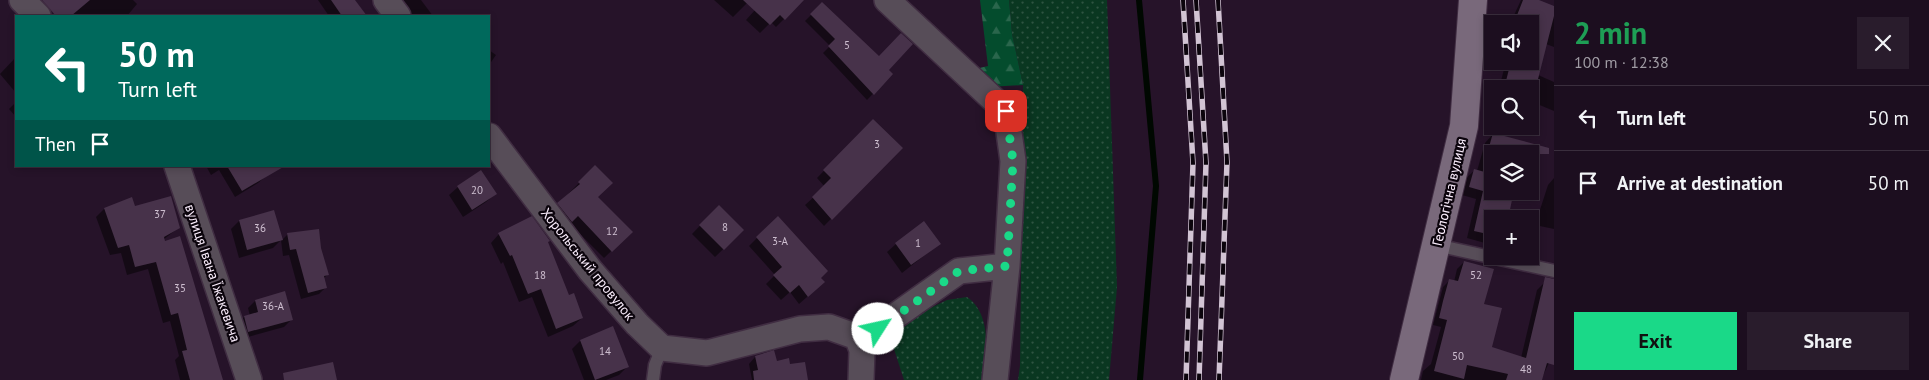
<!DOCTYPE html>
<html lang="en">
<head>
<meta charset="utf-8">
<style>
  body { margin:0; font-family:"PT Sans",sans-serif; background:#291c2c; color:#f1f3f6; height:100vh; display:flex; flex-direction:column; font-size:19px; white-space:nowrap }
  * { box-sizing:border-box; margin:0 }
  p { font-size:16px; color:#a09ca4 }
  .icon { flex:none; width:28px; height:28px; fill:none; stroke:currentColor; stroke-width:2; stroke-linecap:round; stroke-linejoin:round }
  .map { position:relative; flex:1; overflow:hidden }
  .drawer { display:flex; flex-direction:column; background:#1c0e1f; width:375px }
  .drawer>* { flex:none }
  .guide { position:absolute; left:15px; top:15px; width:475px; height:152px; border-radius:0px; box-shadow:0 2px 8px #0003,0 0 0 1px #3a2e3d; background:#00695c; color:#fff; overflow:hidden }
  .fabs { position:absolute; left:1484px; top:15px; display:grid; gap:10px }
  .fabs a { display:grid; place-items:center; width:55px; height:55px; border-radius:0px; background:#1c0e1f; box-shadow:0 2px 8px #0003,0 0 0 1px #3a2e3d; font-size:25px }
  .pin { position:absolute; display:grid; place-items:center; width:42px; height:42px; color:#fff; margin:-21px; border-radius:10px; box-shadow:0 2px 8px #0006 }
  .me { position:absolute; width:55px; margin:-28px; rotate:55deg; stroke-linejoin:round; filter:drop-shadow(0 0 4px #0008) }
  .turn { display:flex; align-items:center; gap:18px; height:105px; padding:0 20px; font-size:22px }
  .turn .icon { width:65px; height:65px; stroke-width:2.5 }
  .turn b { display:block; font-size:35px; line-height:42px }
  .then { display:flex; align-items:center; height:48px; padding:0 20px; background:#0003; gap:10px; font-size:19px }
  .round { display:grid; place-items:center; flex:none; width:52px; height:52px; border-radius:0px; background:#291c2c }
  .headline { display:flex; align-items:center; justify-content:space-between; height:85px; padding:0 20px }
  h1 { font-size:30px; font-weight:700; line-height:38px; color:#1e9e55 }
  .primary-button { display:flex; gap:10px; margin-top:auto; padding:10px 20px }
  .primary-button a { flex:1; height:58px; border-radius:0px; background:#1ad988; color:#111; font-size:20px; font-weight:700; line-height:58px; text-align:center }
  .primary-button a+a { background:#291c2c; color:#f1f3f6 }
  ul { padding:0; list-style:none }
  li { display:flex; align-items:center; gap:15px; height:65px; padding:0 20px; border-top:1px solid #3a2e3d }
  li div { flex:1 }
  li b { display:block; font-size:19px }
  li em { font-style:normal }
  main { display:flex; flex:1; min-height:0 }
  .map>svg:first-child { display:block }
  .grass { fill:url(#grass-dots) }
  .forest { fill:url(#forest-firs) }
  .shadow { fill:#0007 }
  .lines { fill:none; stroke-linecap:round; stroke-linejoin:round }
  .stream { stroke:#000801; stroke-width:6 }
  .building { fill:#47324a }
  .lane-casing { stroke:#402d42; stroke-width:15 }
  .street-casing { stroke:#402d42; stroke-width:28 }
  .secondary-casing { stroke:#402d42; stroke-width:30 }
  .lane { stroke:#574d58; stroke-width:12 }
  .street { stroke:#574d58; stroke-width:25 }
  .secondary { stroke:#79697b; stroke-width:28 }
  .rail-casing { stroke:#d2c4d4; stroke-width:5.5 }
  .rail { stroke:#0b040c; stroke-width:4; stroke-dasharray:11; stroke-linecap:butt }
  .route { stroke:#1ad988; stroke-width:9; stroke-dasharray:0 16.2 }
  .labels { text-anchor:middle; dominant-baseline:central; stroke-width:4.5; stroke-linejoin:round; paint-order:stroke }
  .number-label { font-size:11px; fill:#cebfd0 }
  .street-label { font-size:14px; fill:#fbeefd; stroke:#0b040c }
</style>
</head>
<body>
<main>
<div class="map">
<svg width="1554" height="380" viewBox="0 0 1554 380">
  <defs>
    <pattern id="grass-dots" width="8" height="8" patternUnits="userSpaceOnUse" patternTransform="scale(1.25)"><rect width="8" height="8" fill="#0a3721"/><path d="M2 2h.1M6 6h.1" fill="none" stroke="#2f5442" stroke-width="1.8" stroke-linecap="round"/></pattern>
    <pattern id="forest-firs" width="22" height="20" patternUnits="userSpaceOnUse" patternTransform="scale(1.25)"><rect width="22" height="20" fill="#044c2d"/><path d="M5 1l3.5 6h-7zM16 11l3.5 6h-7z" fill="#2a664c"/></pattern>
  </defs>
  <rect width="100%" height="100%" fill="#261329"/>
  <path class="grass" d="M1009 0H1107L1117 287 1109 380H1018L1020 366 1023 85 1012 34Z
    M967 297C992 314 986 353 986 380H904L893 346 906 320 947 300Z"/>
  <path class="forest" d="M980 0H1009L1012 34 1023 85 987 87 971 70 988 66Z"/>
  <path class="shadow" d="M82 0H133L137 4 127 16H63Z
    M318 0H354L365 16H329Z
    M391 0H421L433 16H403Z
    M714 0H746L748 2 733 17Z
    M764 0H788L796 7 776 27 771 22 760 33 746 20Z
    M1521 0H1535L1554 16V47L1546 44 1538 75 1554 82V111L1530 101V89H1499L1506 61H1530V24H1510Z
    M822 4 892 74 867 100 823 53 830 46 805 21Z
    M489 50 496 55 489 65Z
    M16 57V93L0 74Z
    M16 102V117L9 109Z
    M873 120 901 148 824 226 805 205 825 187 817 178Z
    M1493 134 1492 191H1506L1492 219V245L1467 238 1476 199 1462 195 1466 178 1475 170 1477 171 1485 143Z
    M206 166H259L265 177 258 183 235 197 219 170 211 175Z
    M595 167 597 197 631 232 604 258 569 223 551 211Z
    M1554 178V229L1535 225 1548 185Z
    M458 187 495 194 486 202 463 217 449 195Z
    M719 206 743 230 715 257 692 234Z
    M135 208 178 228 163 240 221 380H180L175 360 179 356 170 321 163 323 148 269 127 275 121 253 110 255 96 217 104 209Z
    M273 211 282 240 288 234 320 249 328 274 323 279 326 287 319 294 301 299 289 255 283 256 281 240 273 248 239 258 231 229 239 221Z
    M499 234 547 242 569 297 582 318 573 326 548 337 532 297 519 302 503 262 501 264 491 243Z
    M757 238 820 278 815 290 799 304 790 292 781 300 766 284 775 275 749 246Z
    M896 244H939L902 273 887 252Z
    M1464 262 1483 304 1490 347 1521 358 1537 290 1544 283 1554 286V352L1541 380H1421L1423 371 1431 364 1441 327 1433 325 1443 287 1449 281 1454 282 1457 269Z
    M255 301 291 320 284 327 241 339 237 325 244 317 250 316 248 308Z
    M612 328 628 366 619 375 606 380H584L572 349 580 341Z
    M755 357 789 366 807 380H752L749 364Z"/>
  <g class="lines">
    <path class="stream" d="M1139 0 1156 186 1140 380"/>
  </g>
  <path class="building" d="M42 0H90L71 16H56Z
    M331 0H355L367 16H342Z
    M743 0H804L785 20 780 15 770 25Z
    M1523 0H1539L1554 6V16L1535 91 1504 89 1511 61H1530V24L1514 23Z
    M822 2 879 56 901 33 913 44 889 70 893 74 874 95 828 46 835 39 810 14Z
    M873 119 903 148 832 220 812 197 831 178 823 170Z
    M1493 133 1549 148V154H1487Z
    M595 165 613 183 598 197 633 232 612 252 578 216 572 222 557 203 580 184 578 182Z
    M227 166H285L242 191Z
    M1474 169 1492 174V196L1512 200 1508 219H1492V235L1474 231 1483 191 1469 187Z
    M481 170 497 194 472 210 457 186Z
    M171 196 180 228 164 237 165 241 180 236 223 380H190L182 351 187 350 178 313 171 315 156 262 135 267 129 245 118 248 104 208 132 197 135 206Z
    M719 205 744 230 724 250 699 225Z
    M274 210 283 240 247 250 239 220Z
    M532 216 550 241 548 242 569 295 574 293 583 318 556 329 541 289 528 294 512 255 510 256 498 233Z
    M778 216 828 271 821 278 825 282 808 297 799 285 790 293 773 275 782 267 756 237Z
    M924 221 941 244 911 265 895 243Z
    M319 229 321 248 329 275 324 276 327 288 308 293 296 249 290 250 287 233Z
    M1464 261 1494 269 1484 304 1502 308 1492 347 1526 358 1545 277 1554 279V365L1547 363 1542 380H1506L1508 374 1467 365 1464 379 1434 371 1447 320 1439 318 1443 301 1449 279 1458 281Z
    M285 291 293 320 248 332 244 316 258 312 255 300Z
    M613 326 629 367 595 380 580 340Z
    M774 350 777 361 789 358 790 364 805 362 808 380H754L753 371 758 370 755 356Z
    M333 362 337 380H284L283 373Z"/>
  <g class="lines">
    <defs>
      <path id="lane" d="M1436 245 1554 271
        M653 380 655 365 662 348"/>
      <path id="street" d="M22 0 38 16
        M386 0 398 16
        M887 0 1006 111 1013 161 1007 266 995 380
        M489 136 590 270 637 324 662 348 707 353 800 329 829 327 857 337 877 329 959 271 1007 266
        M177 166 249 380
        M857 337 862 350 861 380"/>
      <path id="secondary" d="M1404 380 1464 126 1473 0"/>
    </defs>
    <use href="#lane" class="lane-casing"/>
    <use href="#street" class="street-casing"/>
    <use href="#secondary" class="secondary-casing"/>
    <use href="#lane" class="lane"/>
    <use href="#street" class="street"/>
    <use href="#secondary" class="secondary"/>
    <defs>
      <path id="rail" d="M1183 0 1193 163 1186 380
        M1196 0 1206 163 1199 380
        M1218 0 1227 162 1219 380"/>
    </defs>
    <use href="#rail" class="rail-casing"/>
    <use href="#rail" class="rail"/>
  </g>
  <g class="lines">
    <path class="route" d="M878 329 959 271 1007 266 1013 161 1006 111"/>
  </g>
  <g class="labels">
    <g class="number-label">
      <text x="847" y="45">5</text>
      <text x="877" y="144">3</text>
      <text x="477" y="190">20</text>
      <text x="160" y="214">37</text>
      <text x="725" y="227">8</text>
      <text x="260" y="228">36</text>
      <text x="612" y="231">12</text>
      <text x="780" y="241">3-А</text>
      <text x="918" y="243">1</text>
      <text x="540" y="275">18</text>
      <text x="1476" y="275">52</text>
      <text x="180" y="288">35</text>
      <text x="273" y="306">36-А</text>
      <text x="605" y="351">14</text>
      <text x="1458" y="356">50</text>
      <text x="1526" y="369">48</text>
    </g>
    <g class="street-label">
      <text transform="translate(1449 192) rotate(-77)">Геологічна вулиця</text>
      <text transform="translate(588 264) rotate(51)">Хорольський провулок</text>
      <text transform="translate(213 273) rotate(71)">вулиця Івана Їжакевича</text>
    </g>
  </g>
</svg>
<div class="fabs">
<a><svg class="icon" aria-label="sound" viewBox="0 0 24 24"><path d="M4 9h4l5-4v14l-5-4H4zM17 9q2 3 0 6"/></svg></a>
<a><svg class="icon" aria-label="search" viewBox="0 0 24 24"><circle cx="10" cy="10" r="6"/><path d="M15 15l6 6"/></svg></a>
<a><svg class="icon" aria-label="layers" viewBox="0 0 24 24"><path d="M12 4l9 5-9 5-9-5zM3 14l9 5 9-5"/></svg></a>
<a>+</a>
</div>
<div class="pin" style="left:1006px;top:111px;background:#d93025"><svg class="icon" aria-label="arrive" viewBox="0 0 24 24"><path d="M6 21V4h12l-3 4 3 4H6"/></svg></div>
<svg class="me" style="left:878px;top:329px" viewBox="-20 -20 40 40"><circle r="19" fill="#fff"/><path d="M0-13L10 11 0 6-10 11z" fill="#1ad988"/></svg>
<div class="guide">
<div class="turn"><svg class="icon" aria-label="left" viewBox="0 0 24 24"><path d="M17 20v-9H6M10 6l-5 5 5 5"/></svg><div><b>50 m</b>Turn left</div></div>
<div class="then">Then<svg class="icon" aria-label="arrive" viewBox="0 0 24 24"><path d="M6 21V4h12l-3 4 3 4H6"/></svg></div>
</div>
</div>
<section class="drawer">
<div class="headline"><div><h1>2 min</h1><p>100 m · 12:38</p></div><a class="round"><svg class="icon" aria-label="close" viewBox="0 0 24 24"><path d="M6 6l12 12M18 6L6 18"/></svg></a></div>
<ul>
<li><svg class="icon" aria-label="left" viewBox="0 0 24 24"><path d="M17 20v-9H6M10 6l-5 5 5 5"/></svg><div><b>Turn left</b></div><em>50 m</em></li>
<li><svg class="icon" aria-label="arrive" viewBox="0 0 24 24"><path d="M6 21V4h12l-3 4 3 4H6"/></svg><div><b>Arrive at destination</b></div><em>50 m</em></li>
</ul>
<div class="primary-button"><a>Exit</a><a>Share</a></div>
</section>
</main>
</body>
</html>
